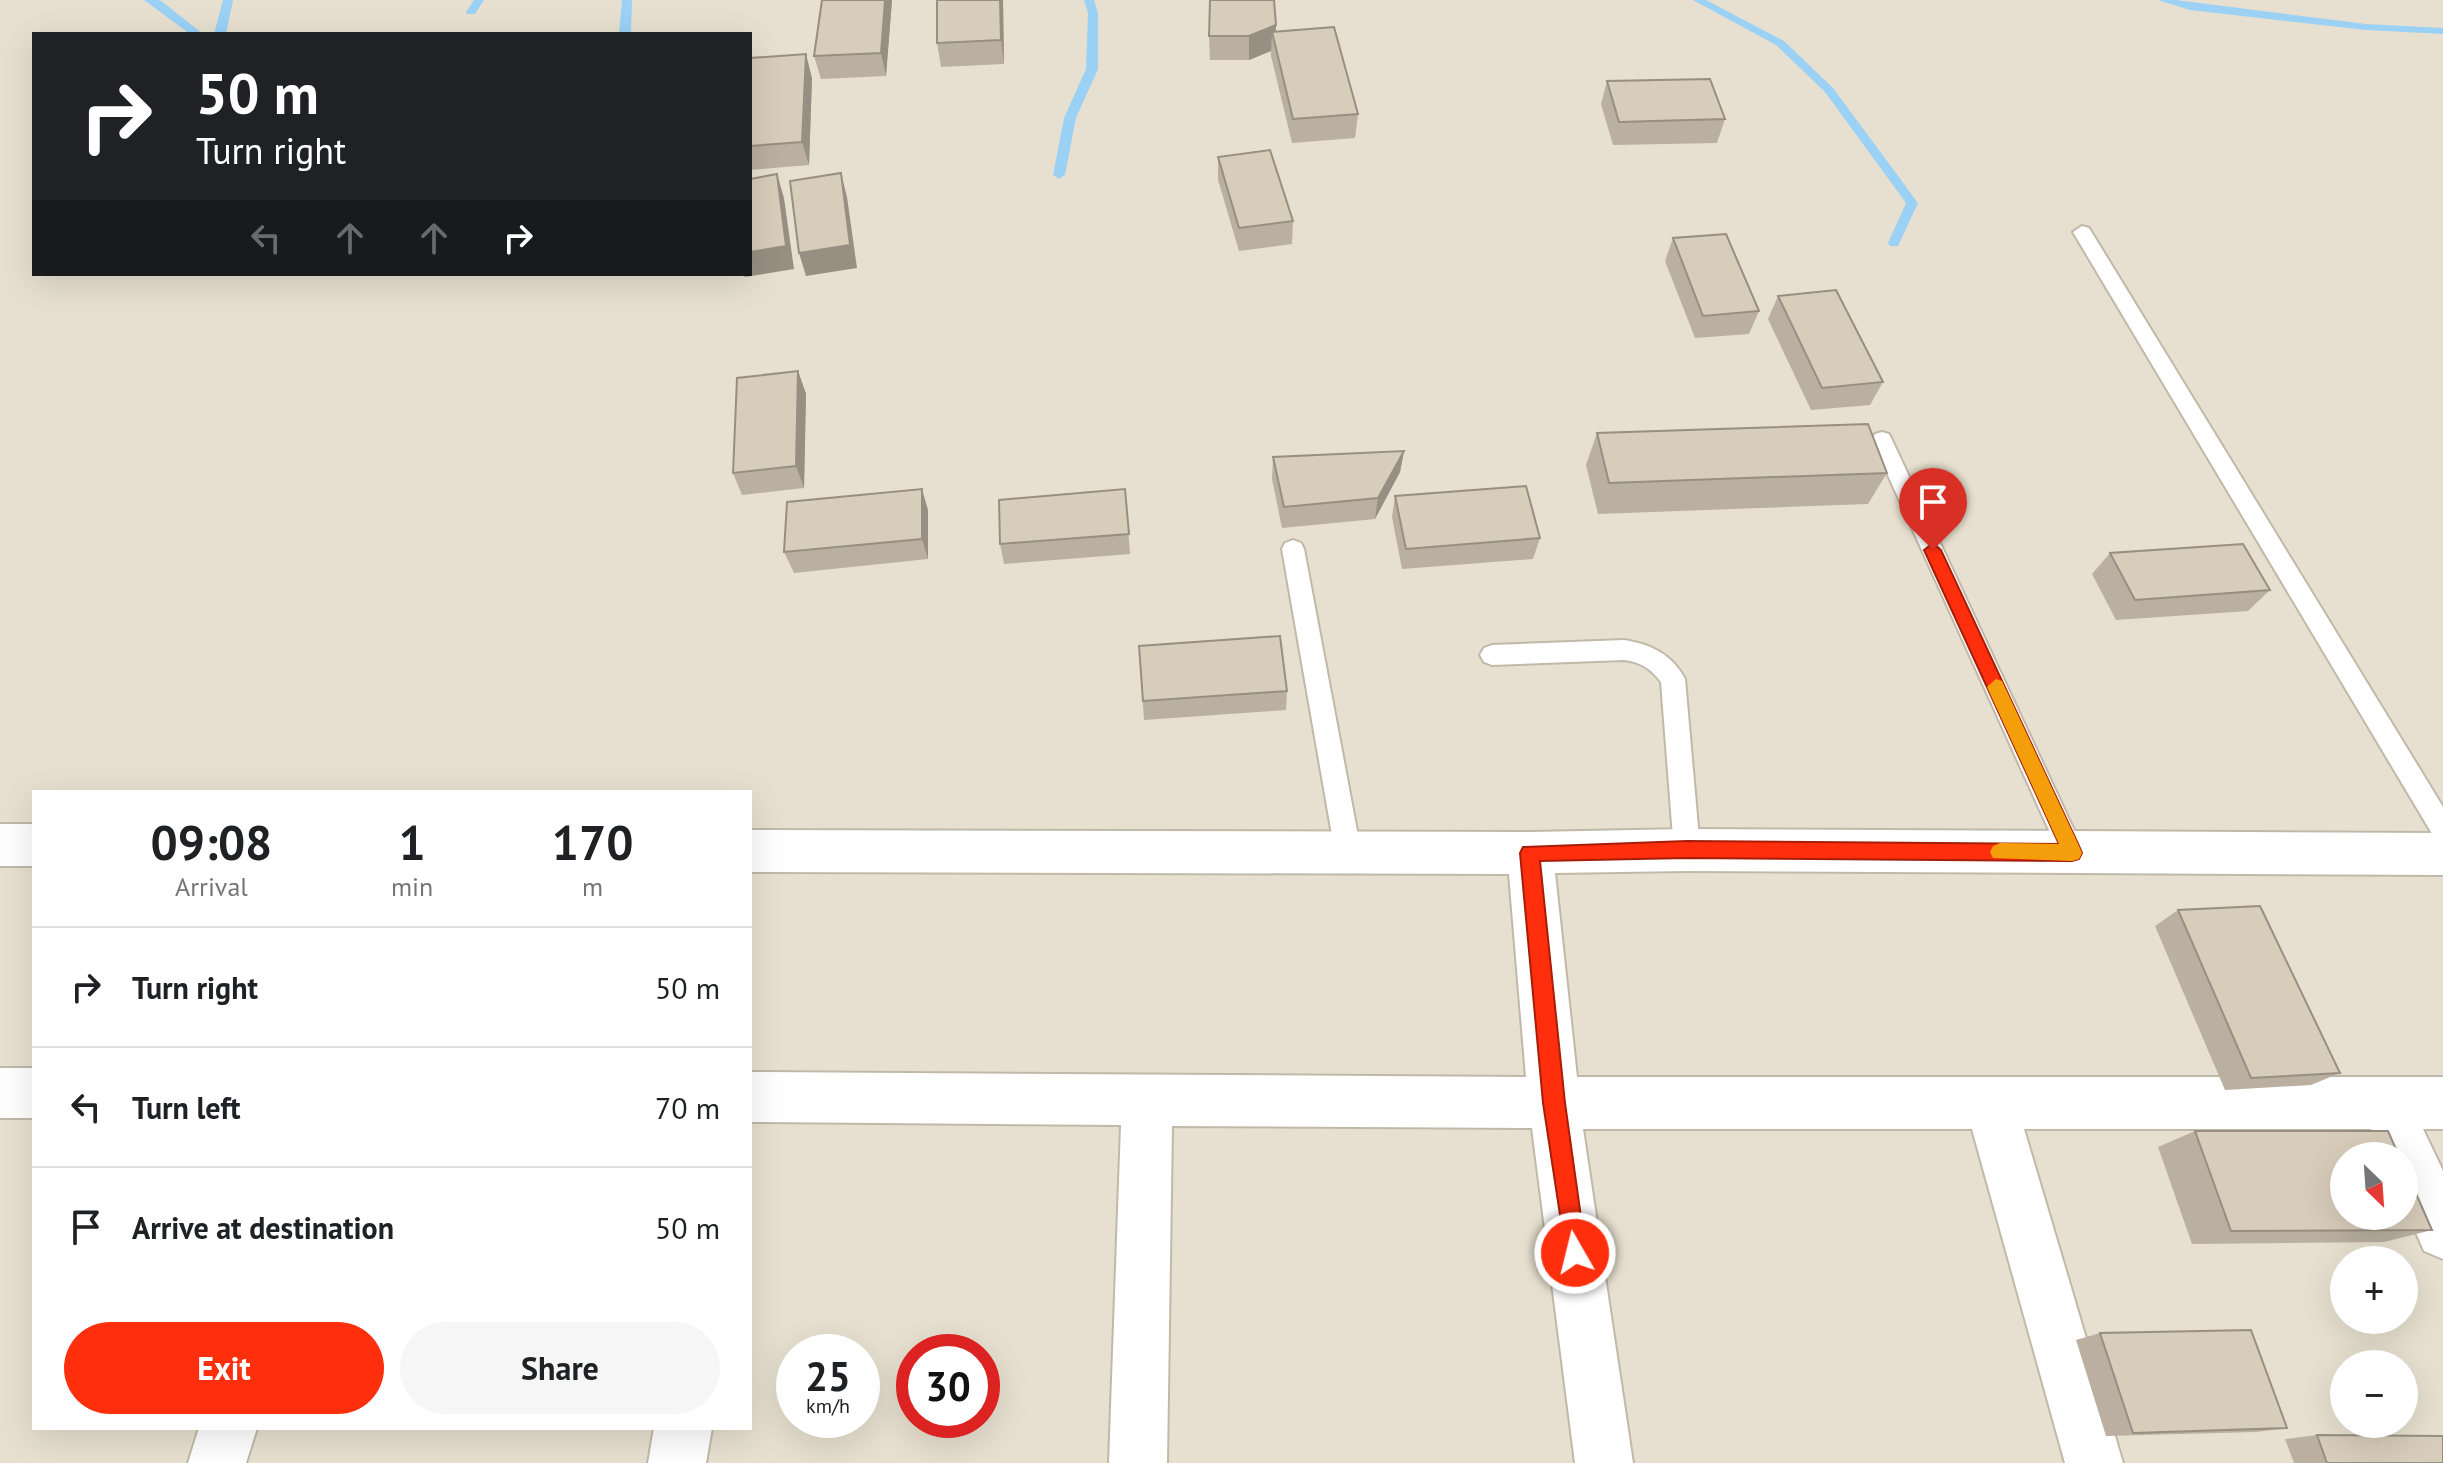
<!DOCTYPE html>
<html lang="en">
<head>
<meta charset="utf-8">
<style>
  body { margin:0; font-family:"PT Sans",sans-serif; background:#f6f6f6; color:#202124; height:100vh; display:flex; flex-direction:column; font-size:30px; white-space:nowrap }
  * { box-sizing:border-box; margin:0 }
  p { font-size:26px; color:#757577 }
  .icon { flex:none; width:44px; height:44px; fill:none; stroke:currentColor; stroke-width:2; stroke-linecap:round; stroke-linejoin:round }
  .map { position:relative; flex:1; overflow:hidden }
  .panel { position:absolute; left:32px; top:790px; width:720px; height:640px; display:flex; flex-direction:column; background:#fff; border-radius:0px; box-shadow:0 8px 32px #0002 }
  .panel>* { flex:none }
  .banner { position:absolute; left:32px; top:32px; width:720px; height:244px; border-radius:0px; box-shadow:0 8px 32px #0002; background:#202124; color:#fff; overflow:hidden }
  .needle { width:52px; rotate:155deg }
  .fabs { position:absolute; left:2330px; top:1142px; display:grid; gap:16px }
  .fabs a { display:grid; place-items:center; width:88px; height:88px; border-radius:50%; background:#fff; box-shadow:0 8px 32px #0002; font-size:40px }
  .speed { position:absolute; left:776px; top:1334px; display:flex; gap:16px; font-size:40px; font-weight:700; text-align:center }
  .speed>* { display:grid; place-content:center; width:104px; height:104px; border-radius:50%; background:#fff; box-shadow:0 8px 32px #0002; line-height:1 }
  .speed small { font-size:20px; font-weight:400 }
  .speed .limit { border:12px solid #d22; background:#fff; color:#111 }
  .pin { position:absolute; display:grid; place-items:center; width:68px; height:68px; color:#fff; margin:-82px -34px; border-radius:50% 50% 50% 0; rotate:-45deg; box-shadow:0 0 8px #0007 }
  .pin .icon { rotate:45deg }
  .me { position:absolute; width:88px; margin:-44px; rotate:352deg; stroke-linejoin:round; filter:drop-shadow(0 0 6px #0008) }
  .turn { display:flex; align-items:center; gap:28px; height:168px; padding:0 32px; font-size:36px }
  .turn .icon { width:104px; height:104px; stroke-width:2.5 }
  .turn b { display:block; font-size:56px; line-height:68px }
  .lanes { display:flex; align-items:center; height:76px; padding:0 32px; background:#0003; justify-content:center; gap:40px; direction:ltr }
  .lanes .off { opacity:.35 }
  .eta { display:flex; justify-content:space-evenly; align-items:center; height:136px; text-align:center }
  .eta b { font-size:48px; font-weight:700; line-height:56px }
  .button { display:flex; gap:16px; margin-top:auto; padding:16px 32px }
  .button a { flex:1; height:92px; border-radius:48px; background:#ff2e0d; color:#fff; font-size:32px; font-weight:700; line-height:92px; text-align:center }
  .button a+a { background:#f6f6f6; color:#202124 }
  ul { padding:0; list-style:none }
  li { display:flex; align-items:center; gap:24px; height:120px; padding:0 32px; border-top:2px solid #e0e0e0 }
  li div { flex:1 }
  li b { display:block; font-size:30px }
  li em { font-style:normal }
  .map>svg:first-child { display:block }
  .residential { fill:#e7e0d0; fill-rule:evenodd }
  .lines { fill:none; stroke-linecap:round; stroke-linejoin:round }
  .stream { fill:#9ad1f5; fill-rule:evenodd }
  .service-casing { stroke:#c2b8a8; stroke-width:4 }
  .minor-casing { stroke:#c2b8a8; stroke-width:4 }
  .service { fill:#fff; fill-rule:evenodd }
  .minor { fill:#fff; fill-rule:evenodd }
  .wall { fill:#baafa0 }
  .shaded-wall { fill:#978f82 }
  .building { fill:#d8ccba; stroke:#978f82; stroke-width:2 }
  .route { fill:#ff2e0d; stroke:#a61e08; stroke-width:2 }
  .slow { fill:#f59e0b }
</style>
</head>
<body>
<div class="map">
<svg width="2443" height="1463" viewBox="0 0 2443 1463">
  <rect width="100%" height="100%" fill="#f3eee3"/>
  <path class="residential" d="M0 0H2443V1463H0ZM34 34H750V274H34ZM34 792H750V1428H34ZM2344 1156H2404V1216H2344ZM2344 1260H2404V1320H2344ZM794 1352H862V1420H794ZM914 1352H982V1420H914ZM2344 1364H2404V1424H2344Z"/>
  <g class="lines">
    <path class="stream" d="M144 0H160L203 34H190Z
      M223 0H233L226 34H214Z
      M474 0H484L475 14H467L466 12Z
      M622 0H632L631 34H619Z
      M1084 0H1094L1098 13V69L1076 118 1065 175 1059 179 1053 175 1064 118 1086 69 1088 13Z
      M1693 0H1706L1784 41 1833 88 1918 203 1898 246H1890L1888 243 1906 203 1825 92 1776 45Z
      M2158 0H2176L2366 24 2443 28V34L2366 30 2190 10Z"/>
    <defs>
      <path id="service" d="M2082 226 2089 228 2443 807V840L2434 837 2073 232Z
        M1882 432 1889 434 1892 440 2081 845 2085 853 2081 861 2072 864 2063 861 1872 440 1875 434Z
        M1293 540 1301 543 1304 549 1361 852 1357 860 1348 863 1339 860 1335 852 1282 549 1285 543Z
        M1624 640C1650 644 1672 654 1685 679L1700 850 1696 858 1687 861 1678 858 1674 850 1661 682C1651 669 1641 662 1624 660L1492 665 1484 662 1480 655 1484 648 1492 645Z"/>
      <path id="minor" d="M0 824H34V866H0Z
        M1687 829 2443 833V875L1687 871 1555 873 1577 1077H2443V1129H2423L2443 1171V1259L2424 1251 2404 1205V1156H2383L2371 1129H2024L2123 1463H2065L1972 1129H1583L1633 1463H1575L1532 1128 1172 1126 1167 1463H1109L1121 1125 750 1122V1072L1526 1077 1509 874 750 872V830L1530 832Z
        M0 1068H34V1118H0Z
        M199 1428H257L246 1463H188Z
        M654 1428H712L706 1463H648Z"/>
    </defs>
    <use href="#service" class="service-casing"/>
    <use href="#minor" class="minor-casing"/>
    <use href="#service" class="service"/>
    <use href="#minor" class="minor"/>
  </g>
  <path class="wall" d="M822 0H892L886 76 821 79 814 56Z
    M937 0H1003L1004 64 941 67 937 43Z
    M1276 25V32L1358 114 1355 138 1292 143 1271 56V51L1249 60H1210L1209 36Z
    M750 58 812 78 809 165 750 170Z
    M1607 81 1725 119 1717 143 1613 145 1601 104Z
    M1218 157 1293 221 1292 244 1239 251 1218 180Z
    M1673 238 1759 311 1749 334 1695 338 1665 261Z
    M1778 296 1883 382 1870 405 1811 410 1768 319Z
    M798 371 806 394 804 488 742 495 733 473Z
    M1597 433 1887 473 1868 504 1598 514 1586 465Z
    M1404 451 1400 472 1375 519 1282 528 1272 479 1273 457Z
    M1125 489 1130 554 1004 564 1000 544Z
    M1395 496 1540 538 1533 559 1402 569 1392 517Z
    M928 510V559L794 573 784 552Z
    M2110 553 2270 590 2248 611 2116 620 2092 574Z
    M1139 646 1287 691 1286 710 1144 720Z
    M2178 910 2340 1073 2311 1085 2225 1090 2155 926Z
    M2195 1131 2432 1230 2384 1242 2192 1244 2158 1147Z
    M2100 1333 2287 1428 2256 1432 2106 1436 2076 1340Z
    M2317 1435 2443 1463H2294L2285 1439Z"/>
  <path class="shaded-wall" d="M885 0H892L886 76 881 53Z
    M1000 0H1003L1004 64 1001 40Z
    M1276 25 1275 46 1272 32 1271 51 1249 60V36Z
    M806 54 812 78 809 165 802 142Z
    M841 173 847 197 857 268 806 276 799 253Z
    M777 174 784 198 794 269 745 277 744 274H750V252Z
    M798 371 806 394 804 488 796 466Z
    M1404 451 1400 472 1375 519 1378 498Z
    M922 489 928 510V559L922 539Z"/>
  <path class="building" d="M822 0H885L881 53 814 56Z
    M937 0H1000L1001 40 937 43Z
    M1210 0H1274L1276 25 1249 36H1209Z
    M1334 27 1358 114 1293 119 1272 32Z
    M806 54 802 142 750 146V58Z
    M1710 79 1725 119 1619 122 1607 81Z
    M1270 150 1293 221 1239 228 1218 157Z
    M841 173 850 245 799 253 790 181Z
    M777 174 786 246 750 252V179Z
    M1726 234 1759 311 1703 316 1673 238Z
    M1836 290 1883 382 1822 388 1778 296Z
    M798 371 796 466 733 473 737 378Z
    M1868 424 1887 473 1609 483 1597 433Z
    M1404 451 1378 498 1284 507 1273 457Z
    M1526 486 1540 538 1406 549 1395 496Z
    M922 489V539L784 552 787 502Z
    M1125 489 1129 534 1000 544 999 500Z
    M2243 544 2270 590 2135 600 2110 553Z
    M1280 636 1287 691 1143 701 1139 646Z
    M2260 906 2340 1073 2251 1078 2178 910Z
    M2195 1131H2388L2399 1156H2344V1216H2404V1166L2432 1230 2231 1231Z
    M2251 1330 2287 1428 2133 1433 2100 1333Z
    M2317 1435 2443 1436V1463H2327Z"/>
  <path class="route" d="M1933 543 1941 550 2079 846 2082 853 2079 859 2072 861 1687 858 1540 861 1565 1103 1586 1253 1583 1261 1575 1264 1567 1261 1543 1103 1520 853 1523 847 1687 841 2059 844 1924 550Z"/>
  <path class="slow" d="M1996 679 2002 681 2079 846 2082 853 2079 859 2072 861 1993 858 1990 852 1993 846 2000 843 2059 844 1987 687Z"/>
</svg>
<div class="fabs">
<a><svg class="needle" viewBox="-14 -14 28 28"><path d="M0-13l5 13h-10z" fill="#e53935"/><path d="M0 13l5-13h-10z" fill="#757577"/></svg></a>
<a>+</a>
<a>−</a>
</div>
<div class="speed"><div>25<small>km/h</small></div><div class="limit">30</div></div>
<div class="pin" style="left:1933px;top:550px;background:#d93025"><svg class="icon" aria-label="arrive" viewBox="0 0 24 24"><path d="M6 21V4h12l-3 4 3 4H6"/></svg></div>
<svg class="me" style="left:1575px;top:1253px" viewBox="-20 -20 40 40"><circle r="17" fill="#ff2e0d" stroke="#fff" stroke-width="3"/><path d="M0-11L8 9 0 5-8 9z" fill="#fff"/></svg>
<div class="banner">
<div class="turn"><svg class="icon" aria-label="right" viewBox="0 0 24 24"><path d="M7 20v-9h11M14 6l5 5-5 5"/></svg><div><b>50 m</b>Turn right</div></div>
<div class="lanes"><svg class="icon off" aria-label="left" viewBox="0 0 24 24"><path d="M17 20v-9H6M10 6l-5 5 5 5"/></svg><svg class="icon off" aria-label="ahead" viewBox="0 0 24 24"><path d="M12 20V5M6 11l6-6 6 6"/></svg><svg class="icon off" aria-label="ahead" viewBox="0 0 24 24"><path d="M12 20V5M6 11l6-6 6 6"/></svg><svg class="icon" aria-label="right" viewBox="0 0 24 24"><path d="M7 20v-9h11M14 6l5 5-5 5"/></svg></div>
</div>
<section class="panel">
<div class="eta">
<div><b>09:08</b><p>Arrival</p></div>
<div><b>1</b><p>min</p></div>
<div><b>170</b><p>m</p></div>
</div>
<ul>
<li><svg class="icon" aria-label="right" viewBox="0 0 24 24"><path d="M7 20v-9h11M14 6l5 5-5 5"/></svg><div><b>Turn right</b></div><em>50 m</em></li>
<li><svg class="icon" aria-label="left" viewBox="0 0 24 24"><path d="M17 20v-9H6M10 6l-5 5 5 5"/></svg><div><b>Turn left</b></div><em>70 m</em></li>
<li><svg class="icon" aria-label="arrive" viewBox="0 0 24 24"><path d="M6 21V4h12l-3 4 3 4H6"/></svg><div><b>Arrive at destination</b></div><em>50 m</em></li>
</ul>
<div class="button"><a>Exit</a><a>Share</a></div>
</section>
</div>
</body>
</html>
